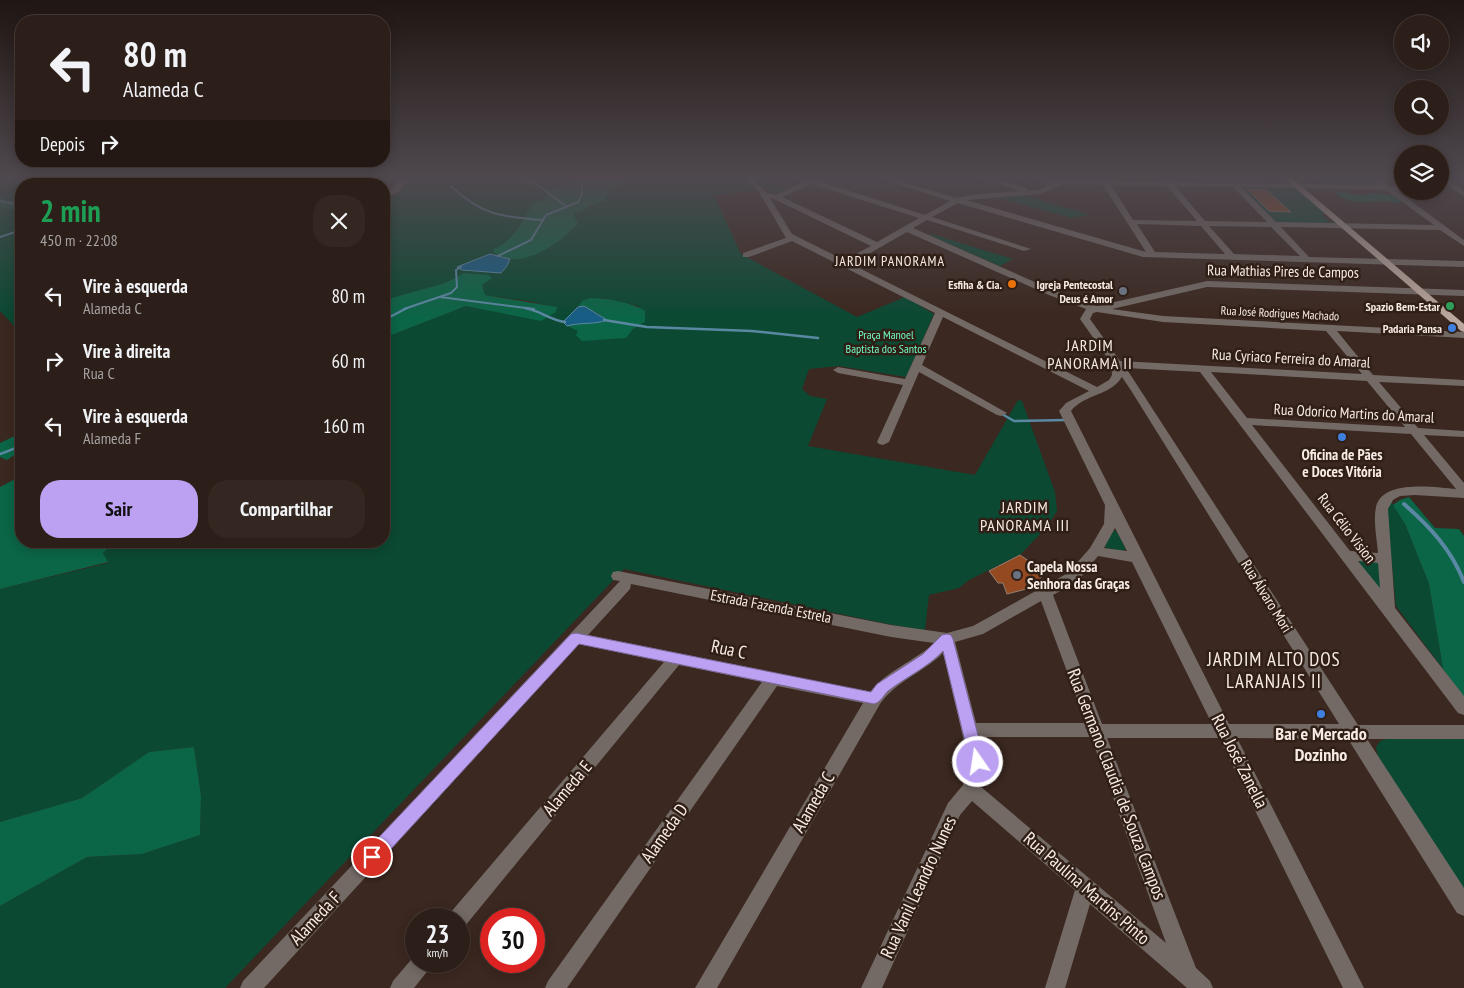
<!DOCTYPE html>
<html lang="pt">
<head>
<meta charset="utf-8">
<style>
  body { margin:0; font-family:"PT Sans Narrow",sans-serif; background:#342721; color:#f1f3f6; height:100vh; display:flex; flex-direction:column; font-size:19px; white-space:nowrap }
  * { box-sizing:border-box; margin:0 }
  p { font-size:16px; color:#a6a2a2 }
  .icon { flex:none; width:28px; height:28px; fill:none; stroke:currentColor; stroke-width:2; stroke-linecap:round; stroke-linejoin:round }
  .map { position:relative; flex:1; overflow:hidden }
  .side { position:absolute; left:15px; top:178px; width:375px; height:370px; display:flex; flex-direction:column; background:#2c1e18; border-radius:20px; box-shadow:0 2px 12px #0003,0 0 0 1px #483c37 }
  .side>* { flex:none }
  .top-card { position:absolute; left:15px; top:15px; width:375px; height:152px; border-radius:20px; box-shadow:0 2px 12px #0003,0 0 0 1px #483c37; background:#2c1e18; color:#f1f3f6; overflow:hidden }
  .controls { position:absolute; left:1394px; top:15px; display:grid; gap:10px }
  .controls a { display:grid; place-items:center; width:55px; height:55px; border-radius:50%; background:#2c1e18; box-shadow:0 2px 12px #0003,0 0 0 1px #483c37; font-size:25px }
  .speed { position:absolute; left:405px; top:908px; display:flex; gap:10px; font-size:25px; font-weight:700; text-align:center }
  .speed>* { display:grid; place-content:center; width:65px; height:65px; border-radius:50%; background:#2c1e18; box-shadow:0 2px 12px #0003,0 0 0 1px #483c37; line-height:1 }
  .speed small { font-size:12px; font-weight:400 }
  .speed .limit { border:8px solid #d22; background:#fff; color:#111 }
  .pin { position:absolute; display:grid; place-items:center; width:42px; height:42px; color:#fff; margin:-21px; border:2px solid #fff; border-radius:50%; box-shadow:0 1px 5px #0007 }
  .me { position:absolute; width:55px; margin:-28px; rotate:347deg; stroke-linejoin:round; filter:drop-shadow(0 0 4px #0008) }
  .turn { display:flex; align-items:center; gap:18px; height:105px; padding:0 25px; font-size:22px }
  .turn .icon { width:65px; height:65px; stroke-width:2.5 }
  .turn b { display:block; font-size:35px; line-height:42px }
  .then { display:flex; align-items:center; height:48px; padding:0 25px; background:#0003; gap:10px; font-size:19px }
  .round { display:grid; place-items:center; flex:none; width:52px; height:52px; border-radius:20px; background:#342721 }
  .headline { display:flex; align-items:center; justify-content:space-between; height:85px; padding:0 25px }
  h1 { font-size:30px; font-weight:700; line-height:38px; color:#1e9e55 }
  .action { display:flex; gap:10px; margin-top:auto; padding:10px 25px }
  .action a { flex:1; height:58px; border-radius:20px; background:#bca0f2; color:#111; font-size:20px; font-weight:700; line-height:58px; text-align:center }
  .action a+a { background:#342721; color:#f1f3f6 }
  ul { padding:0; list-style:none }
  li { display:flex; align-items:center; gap:15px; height:65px; padding:0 25px }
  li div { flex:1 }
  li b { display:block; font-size:19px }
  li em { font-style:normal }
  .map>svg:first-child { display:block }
  .green { fill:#0b4933; fill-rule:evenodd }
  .forest { fill:#0b6547 }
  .water { fill:#175e85; stroke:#5a88a2 }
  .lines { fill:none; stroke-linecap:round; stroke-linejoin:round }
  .stream-far2 { stroke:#5a88a2; stroke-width:2 }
  .stream-far1 { stroke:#5a88a2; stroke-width:2.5 }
  .stream { stroke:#5a88a2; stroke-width:4 }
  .building { fill:#954920; stroke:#957f74 }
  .minor { fill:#736a65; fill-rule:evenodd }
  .major { fill:#b9a69c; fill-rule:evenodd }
  .route { fill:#bca0f2; stroke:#7a689d }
  .food-dot { fill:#e8710a; stroke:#301f16; stroke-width:2 }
  .worship-dot { fill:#6b7280; stroke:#301f16; stroke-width:2 }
  .leisure-dot { fill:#2e9e5b; stroke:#301f16; stroke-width:2 }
  .shop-dot { fill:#3f7fe0; stroke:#301f16; stroke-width:2 }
  .labels { text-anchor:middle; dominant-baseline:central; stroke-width:5; stroke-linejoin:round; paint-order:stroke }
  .far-poi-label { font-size:12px; font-weight:bold; fill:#f8ebe5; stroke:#301f16; text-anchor:end }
  .far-street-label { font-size:12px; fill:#f8ebe5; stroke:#301f16 }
  .far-park-label { font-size:12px; fill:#72fcc4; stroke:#301f16 }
  .far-neighbourhood-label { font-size:14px; letter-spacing:1px; fill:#f8ebe5; stroke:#301f16 }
  .street-label { font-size:15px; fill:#f8ebe5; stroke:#301f16 }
  .poi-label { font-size:15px; font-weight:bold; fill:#f8ebe5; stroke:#301f16 }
  .neighbourhood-label { font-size:16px; letter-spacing:1px; fill:#f8ebe5; stroke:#301f16 }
  .near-street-label { font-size:18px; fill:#f8ebe5; stroke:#301f16 }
  .near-poi-label { font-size:18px; font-weight:bold; fill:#f8ebe5; stroke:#301f16 }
  .near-neighbourhood-label { font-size:19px; letter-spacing:1px; fill:#f8ebe5; stroke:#301f16 }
</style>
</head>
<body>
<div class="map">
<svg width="1464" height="988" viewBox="0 0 1464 988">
  <rect width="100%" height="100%" fill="#3b2820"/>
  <path class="green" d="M0 179H115L84 184H21V199L7 201 0 198Z
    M124 179H319L325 184H130Z
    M409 179H579L548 191 544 200 532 204C521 225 515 237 494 250L586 208 593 207 608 191 624 181V179H745L757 190 714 195 741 254 857 317 905 297 934 314 906 377 839 366 809 369 802 389 810 396 827 399 808 446 975 475 1018 400 1022 401 1055 492 1057 511 1046 528 1021 554 969 580 959 588 929 595 925 630 893 625 624 569 225 988H0V906L87 857 142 854 200 835 201 796 194 747 149 752 82 798 0 822V589L108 563 103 553 115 541H384V338L466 306 481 308H557L529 301 485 295 482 285 491 278 489 275 464 273 445 283 384 300V201L400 193ZM602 298 638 306 645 322 633 329 625 338H608L568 327 600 322 590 308 584 306Z
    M751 179H758L789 189 774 194 763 189Z
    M1314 179H1371L1381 186 1321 185Z
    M1240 186 1248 188 1295 187 1325 213 1322 215 1331 223 1335 221 1338 224 1276 223Z
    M1024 195 1090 215 1072 218 995 197Z
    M0 207 16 210 14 216 21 218V222L12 228 21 226V333L0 311Z
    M931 234 1013 259 1000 266 929 235Z
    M1391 501 1405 524 1429 584 1443 669 1396 606 1387 512Z
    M1114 530 1118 533 1125 548 1124 551 1106 548 1105 545Z
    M1362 560 1379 563 1382 590 1379 589 1360 564 1359 561Z
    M1464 738V890L1378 757 1376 747 1380 741 1387 739Z"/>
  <path class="forest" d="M579 179H624V181L608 191 605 200 573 214 578 223C563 240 538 259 514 259 508 259 501 255 495 254L493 250C515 238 521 225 532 204L544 200 548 191Z
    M1340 192 1362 195 1369 193 1393 195 1401 201 1399 203C1394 203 1388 200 1383 201 1367 201 1349 206 1335 193Z
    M0 198 7 201 21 199V218L14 216 15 210 0 207Z
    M464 273 489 275 492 278 482 285 485 295 557 307 556 312 541 321 466 306 384 338V300L445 283Z
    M590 298C607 298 631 302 645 311V322L633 329 626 338 582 341 576 335 578 331 567 326 574 324 600 322V315L584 306 578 307 582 301Z
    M21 433V451L7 460 0 457V443Z
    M21 476V541H115L103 553 108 562 0 589V487Z
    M1409 497 1435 528 1459 529 1464 536V697L1443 669 1429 584 1405 524 1393 505 1400 500Z
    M194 747 201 796 200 835 142 854 87 857 0 906V822L82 798 149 752Z"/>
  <path class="water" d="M490 254 510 259 507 266 501 273 462 270 457 267Z
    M584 306 607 320C595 325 580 322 567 326L563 322 578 307Z"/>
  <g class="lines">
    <path class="stream-far2" d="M522 179 536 184 567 207
      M95 184 103 179
      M451 186C481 215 502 217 542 220
      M0 201 21 205
      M0 237 21 230
      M498 256 531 240 546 215 578 202 582 194V183L589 179
      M440 297 534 309
      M404 309 451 293 457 287 456 270 461 267"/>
    <path class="stream-far1" d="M525 308C539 310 550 320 565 322
      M384 320 407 308
      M604 320 647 327 752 331 818 338
      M1002 414 1014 421 1066 420
      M0 454 21 446"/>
    <path class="stream" d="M1404 504C1430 527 1451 549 1464 582"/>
  </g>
  <path class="building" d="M1247 189 1266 190 1291 212 1269 211Z
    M1020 555 1033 564 1031 568 1044 573 1039 581 1030 588 1007 594 1003 583H998L989 571Z"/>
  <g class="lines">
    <path class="minor" d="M343 179H351L357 184H349Z
      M401 179H409L399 192 384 199V194L393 188Z
      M745 179H752L767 193 775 195 804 182 798 179H812L925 215 950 201 881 179H891L957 198 977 194 1020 191 983 179H993L1027 188V191L1039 190 1051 184 1035 179 1057 181 1063 179 1100 181V179H1106L1108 181 1164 182 1163 179H1169L1171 182 1229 183 1232 180 1237 183 1380 185 1372 179H1380L1390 186H1402V190H1396L1464 240V246L1440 230 1281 227 1309 257 1464 261V267L1143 257 958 203 932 217 1031 249 1024 251 927 220 913 228 1055 291 1097 306 1207 281 1464 290V296L1207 287 1112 309 1163 316 1464 332V338L1337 331 1373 375 1464 380V386L1379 382 1418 428 1464 431V437L1424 435 1464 483V498L1415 495 1400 496 1393 500 1388 509 1395 608 1464 696V715L1458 713 1200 372 1126 368 1358 725H1464V739H1367L1464 888V916L1457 913 1348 739 1237 738 1364 988H1343L1219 738H1107L1196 968 1210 981 1213 988H1187L1090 904 1065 988H1045L1075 890 972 801 960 815 882 988H861L948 803 963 785 969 762 943 653C924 672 896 681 880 704L717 988H695L863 703 777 686 567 988H545L548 981 762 682 679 665 465 926 459 929V919H448L451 912 664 662 579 644 264 988H240L243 981 620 581 613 580 611 576 613 572 618 571 891 625 947 633 973 626 1068 573 1090 548 1104 524 1105 505 1059 411 1066 403 1089 391 943 317 922 365 1007 413 1001 416 997 415 919 372 889 442 883 445 879 444 877 442 903 385 838 373 833 370 838 367 905 379 935 313 792 241 749 257H743V253L786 238 759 192ZM811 184 919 218 877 242 782 197ZM1063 184 1103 185 1146 252 966 200 1040 194ZM1111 185 1167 186 1197 221 1133 220ZM1175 186 1233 187 1267 222 1205 221ZM1241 187 1386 190 1434 225 1276 222ZM770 198 774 199 871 246 844 260 792 234ZM1137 224 1201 226 1225 254 1155 252ZM1209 226 1271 227 1300 256 1234 254ZM907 232 1049 295 1086 309 1080 319 1111 363 1112 375 1109 380 1097 387 851 264ZM1097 312 1163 322 1326 331 1362 374 1120 361 1090 319 1093 313ZM1211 372 1367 381 1405 427 1247 418ZM1122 377 1132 392 1339 724H1229L1071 411C1084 394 1110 396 1122 377ZM1252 425 1411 434 1456 489C1435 487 1382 479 1376 507 1373 521 1377 539 1378 553L1350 551ZM1115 528 1127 551 1104 548ZM1098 556 1132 562 1212 724H1102L1053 595 1078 581ZM1358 561 1378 563 1380 588ZM631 584 891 637 934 643C915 661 886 671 870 692L588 635 630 589ZM1041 601 1086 723H976L955 642 983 634ZM980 737H1091L1166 943 980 786 987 762Z
      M1440 179H1447L1464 191V196L1440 181Z
      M416 954V961H433L430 968 414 988H390L393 981Z"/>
    <path class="major" d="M1285 179H1293L1464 324V332L1461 331Z"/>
  </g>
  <linearGradient id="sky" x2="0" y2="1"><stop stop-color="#201612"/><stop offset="0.56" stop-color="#4f484e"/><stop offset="1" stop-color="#4f484e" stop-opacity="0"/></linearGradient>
  <rect width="1464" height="317" fill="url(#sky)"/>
  <path class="route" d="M576 633 871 692 877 684 923 654 942 635 947 634 951 635 953 639 985 762 983 767 978 769 972 767 970 762 943 651C927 668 906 677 888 691 883 696 881 702 874 704L579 644 378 863 372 865 366 863 364 857 366 851 571 634Z"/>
  <circle class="food-dot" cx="1012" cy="284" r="5"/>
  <g class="worship-dot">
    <circle cx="1123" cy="291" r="5"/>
    <circle cx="1017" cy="575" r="5"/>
  </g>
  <circle class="leisure-dot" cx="1450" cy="306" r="5"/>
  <g class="shop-dot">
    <circle cx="1452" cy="328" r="5"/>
    <circle cx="1342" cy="437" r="5"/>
    <circle cx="1321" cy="714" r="5"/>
  </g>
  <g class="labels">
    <g class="far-poi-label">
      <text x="1002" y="284">Esfiha &amp; Cia.</text>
      <text x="1113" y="284">Igreja Pentecostal<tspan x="1113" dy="14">Deus é Amor</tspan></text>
      <text x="1440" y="306">Spazio Bem-Estar</text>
      <text x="1442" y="328">Padaria Pansa</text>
    </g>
    <g class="far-street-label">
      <text transform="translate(1280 313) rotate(3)">Rua José Rodrigues Machado</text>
    </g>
    <g class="far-park-label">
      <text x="886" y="334">Praça Manoel<tspan x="886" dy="14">Baptista dos Santos</tspan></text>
    </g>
    <g class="far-neighbourhood-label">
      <text x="890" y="261">JARDIM PANORAMA</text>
    </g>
    <g class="street-label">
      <text transform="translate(1283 271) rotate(1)">Rua Mathias Pires de Campos</text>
      <text transform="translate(1291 358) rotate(3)">Rua Cyriaco Ferreira do Amaral</text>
      <text transform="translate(1354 413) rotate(3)">Rua Odorico Martins do Amaral</text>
      <text transform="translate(1347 528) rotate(52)">Rua Célio Vision</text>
      <text transform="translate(1267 596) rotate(58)">Rua Álvaro Mori</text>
      <text transform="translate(771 606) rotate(11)">Estrada Fazenda Estrela</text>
    </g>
    <g class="poi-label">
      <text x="1342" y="454">Oficina de Pães<tspan x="1342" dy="17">e Doces Vitória</tspan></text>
      <text x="1027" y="566" text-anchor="start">Capela Nossa<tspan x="1027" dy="17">Senhora das Graças</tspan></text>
    </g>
    <g class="neighbourhood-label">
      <text x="1090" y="345">JARDIM<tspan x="1090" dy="18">PANORAMA II</tspan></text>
      <text x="1025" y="507">JARDIM<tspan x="1025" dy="18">PANORAMA III</tspan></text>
    </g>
    <g class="near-street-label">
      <text transform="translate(729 649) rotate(12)">Rua C</text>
      <text transform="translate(1240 761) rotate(63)">Rua José Zanella</text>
      <text transform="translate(1117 784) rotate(69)">Rua Germano Claudia de Souza Campos</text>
      <text transform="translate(567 788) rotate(-50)">Alameda E</text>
      <text transform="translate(813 802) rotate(-60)">Alameda C</text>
      <text transform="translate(664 833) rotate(-55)">Alameda D</text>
      <text transform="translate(918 887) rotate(-65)">Rua Vanil Leandro Nunes</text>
      <text transform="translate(1087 888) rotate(41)">Rua Paulina Martins Pinto</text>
      <text transform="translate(315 918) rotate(-47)">Alameda F</text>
    </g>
    <g class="near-poi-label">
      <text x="1321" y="733">Bar e Mercado<tspan x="1321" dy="21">Dozinho</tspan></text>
    </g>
    <g class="near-neighbourhood-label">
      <text x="1274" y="659">JARDIM ALTO DOS<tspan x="1274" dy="22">LARANJAIS II</tspan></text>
    </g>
  </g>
</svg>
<div class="controls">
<a><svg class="icon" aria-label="sound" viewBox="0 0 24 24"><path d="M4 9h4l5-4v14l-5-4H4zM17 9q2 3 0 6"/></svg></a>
<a><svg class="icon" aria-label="search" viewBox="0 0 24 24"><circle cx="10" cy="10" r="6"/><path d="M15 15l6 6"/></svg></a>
<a><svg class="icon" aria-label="layers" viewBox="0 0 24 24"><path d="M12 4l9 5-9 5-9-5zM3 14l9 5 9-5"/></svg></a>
</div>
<div class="speed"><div>23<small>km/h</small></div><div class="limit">30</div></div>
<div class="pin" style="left:372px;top:857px;background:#d93025"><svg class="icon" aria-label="arrive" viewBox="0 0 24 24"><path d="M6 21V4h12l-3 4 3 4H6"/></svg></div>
<svg class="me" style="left:978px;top:762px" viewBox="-20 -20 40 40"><circle r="17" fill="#bca0f2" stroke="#fff" stroke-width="3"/><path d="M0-11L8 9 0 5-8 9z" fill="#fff"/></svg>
<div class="top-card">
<div class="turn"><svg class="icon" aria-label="left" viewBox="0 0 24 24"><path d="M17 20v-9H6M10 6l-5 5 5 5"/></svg><div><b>80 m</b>Alameda C</div></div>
<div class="then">Depois<svg class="icon" aria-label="right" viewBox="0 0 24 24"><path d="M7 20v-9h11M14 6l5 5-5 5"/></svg></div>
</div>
<section class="side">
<div class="headline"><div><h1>2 min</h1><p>450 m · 22:08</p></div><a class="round"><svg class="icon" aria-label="close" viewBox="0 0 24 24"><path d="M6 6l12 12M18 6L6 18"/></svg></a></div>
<ul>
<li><svg class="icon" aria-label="left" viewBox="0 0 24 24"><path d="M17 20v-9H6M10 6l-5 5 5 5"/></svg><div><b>Vire à esquerda</b><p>Alameda C</p></div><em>80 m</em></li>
<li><svg class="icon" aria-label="right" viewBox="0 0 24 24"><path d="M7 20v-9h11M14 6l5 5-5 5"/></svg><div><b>Vire à direita</b><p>Rua C</p></div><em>60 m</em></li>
<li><svg class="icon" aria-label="left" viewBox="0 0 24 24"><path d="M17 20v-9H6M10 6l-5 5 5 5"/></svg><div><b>Vire à esquerda</b><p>Alameda F</p></div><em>160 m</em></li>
</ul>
<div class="action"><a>Sair</a><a>Compartilhar</a></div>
</section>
</div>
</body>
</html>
